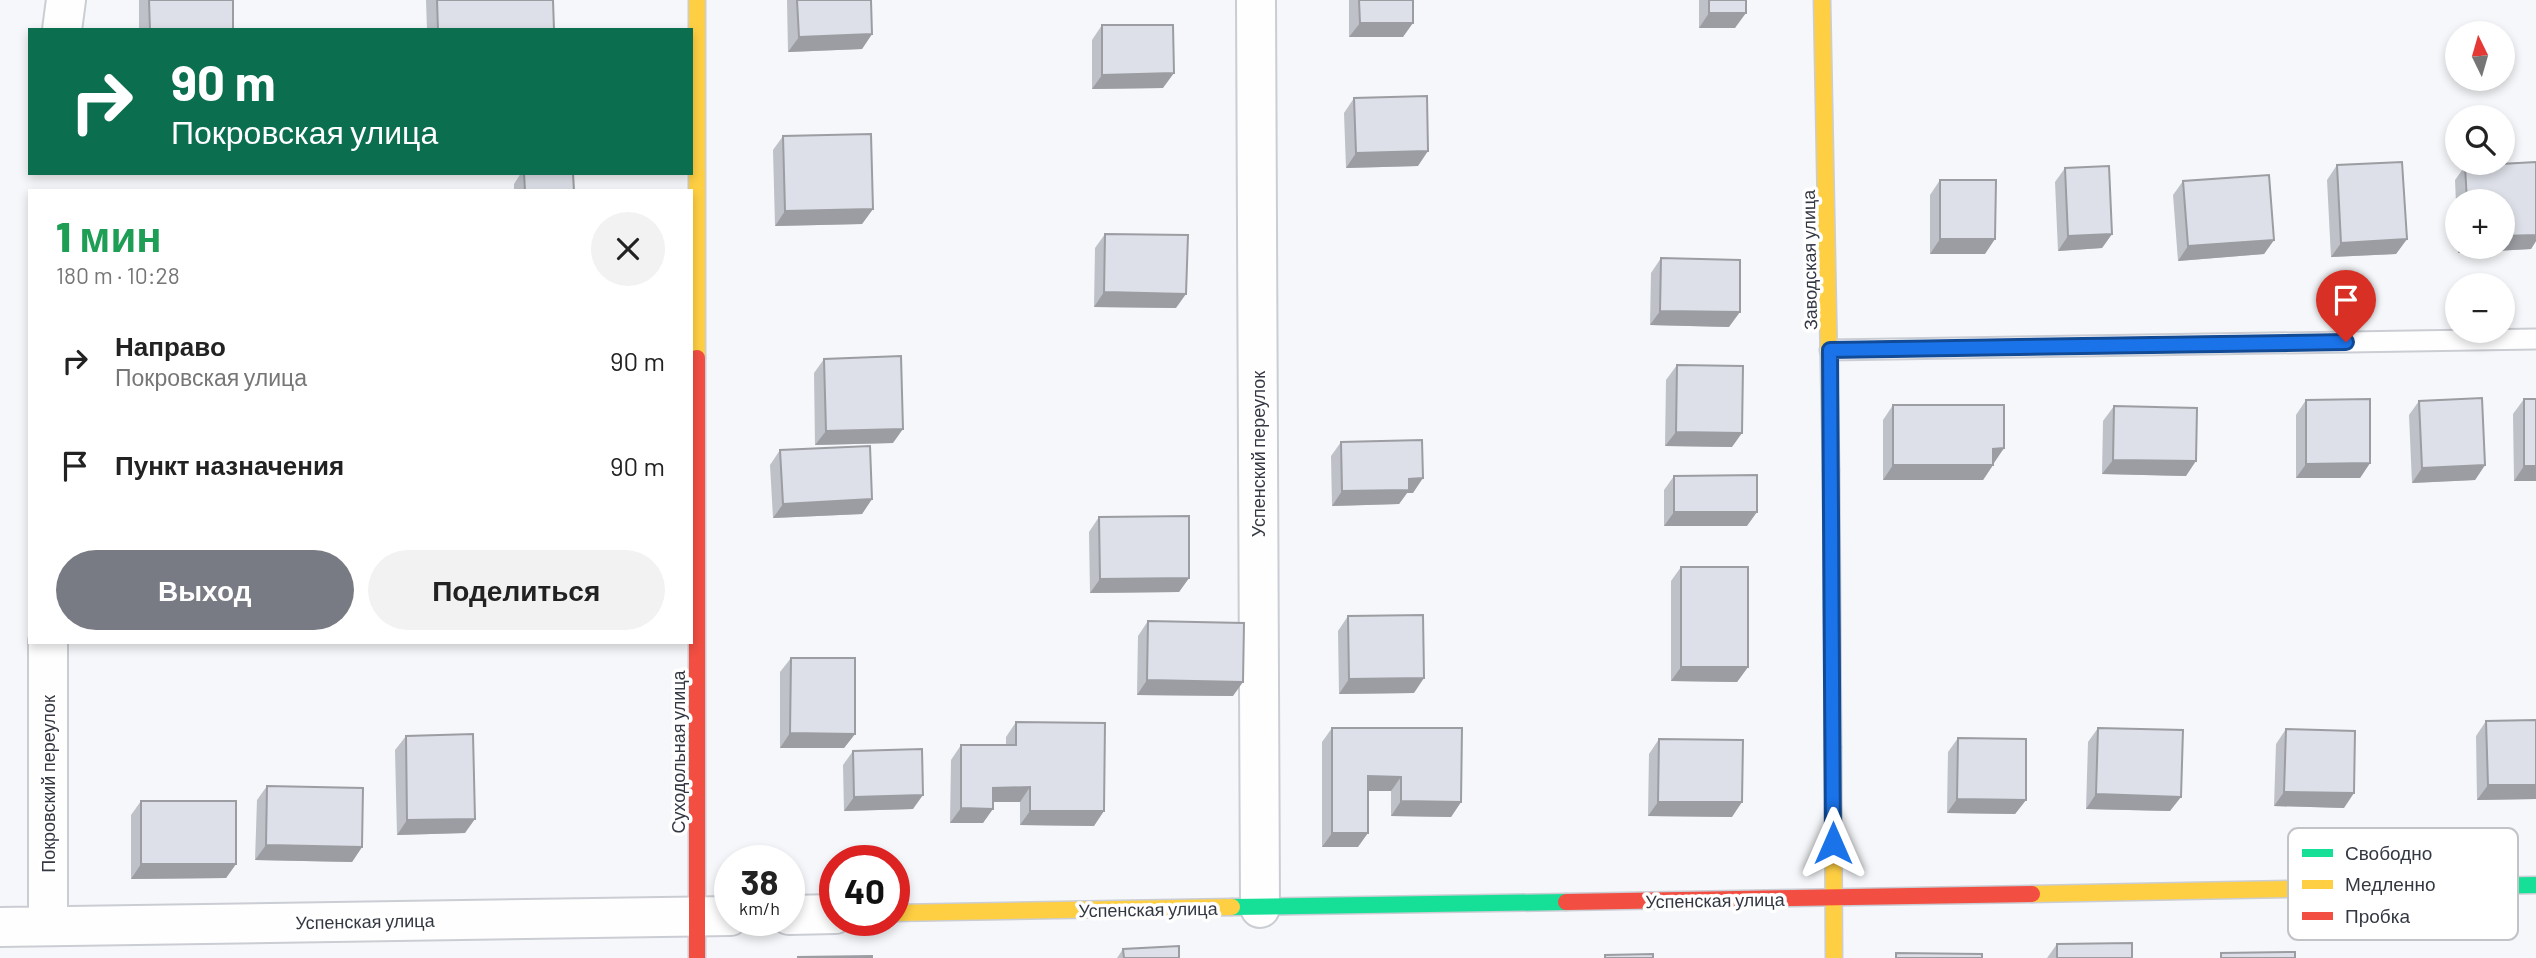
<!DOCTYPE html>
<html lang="ru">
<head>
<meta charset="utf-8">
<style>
  body { margin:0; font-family:Barlow,sans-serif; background:#f2f2f2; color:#222; height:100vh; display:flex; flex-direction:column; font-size:26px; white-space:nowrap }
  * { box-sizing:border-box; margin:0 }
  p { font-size:23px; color:#767676 }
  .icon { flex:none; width:38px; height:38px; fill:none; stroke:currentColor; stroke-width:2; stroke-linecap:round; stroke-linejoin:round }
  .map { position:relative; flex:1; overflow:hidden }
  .drawer { position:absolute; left:28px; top:189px; width:665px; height:455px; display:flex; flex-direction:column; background:#fff; border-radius:0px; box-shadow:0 4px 10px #0003 }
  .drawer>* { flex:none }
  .guide { position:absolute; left:28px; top:28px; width:665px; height:147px; border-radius:0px; box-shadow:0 4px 10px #0003; background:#0b6e4f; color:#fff; overflow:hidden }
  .needle { width:46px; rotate:355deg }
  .controls { position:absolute; left:2445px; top:21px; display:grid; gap:14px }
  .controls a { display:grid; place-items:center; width:70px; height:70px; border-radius:50%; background:#fff; box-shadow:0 4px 10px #0003; font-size:35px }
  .speed { position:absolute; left:714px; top:845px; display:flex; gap:14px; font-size:35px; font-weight:700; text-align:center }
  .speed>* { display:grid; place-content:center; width:91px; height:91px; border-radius:50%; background:#fff; box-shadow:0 4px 10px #0003; line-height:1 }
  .speed small { font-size:18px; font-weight:400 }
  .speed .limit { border:10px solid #d22; background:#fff; color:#111 }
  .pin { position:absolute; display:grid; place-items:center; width:60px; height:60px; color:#fff; margin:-72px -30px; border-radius:50% 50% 50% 0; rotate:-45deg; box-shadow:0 0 7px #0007 }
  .pin .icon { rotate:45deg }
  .me { position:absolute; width:77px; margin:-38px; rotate:0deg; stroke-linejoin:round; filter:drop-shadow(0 0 5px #0008) }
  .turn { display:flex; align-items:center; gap:24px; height:147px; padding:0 28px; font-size:32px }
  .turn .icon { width:91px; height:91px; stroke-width:2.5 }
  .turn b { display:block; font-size:49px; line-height:60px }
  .round { display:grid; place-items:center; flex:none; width:74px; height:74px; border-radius:37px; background:#f2f2f2 }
  .overview { display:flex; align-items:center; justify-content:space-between; height:119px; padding:0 28px }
  h1 { font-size:42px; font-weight:800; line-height:52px; color:#1e9e55 }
  .button { display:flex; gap:14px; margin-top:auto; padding:14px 28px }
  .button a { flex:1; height:80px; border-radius:42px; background:#787b83; color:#fff; font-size:28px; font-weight:800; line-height:80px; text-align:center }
  .button a+a { background:#f2f2f2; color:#222 }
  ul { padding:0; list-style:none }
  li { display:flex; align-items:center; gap:21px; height:105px; padding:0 28px }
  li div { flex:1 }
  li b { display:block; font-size:26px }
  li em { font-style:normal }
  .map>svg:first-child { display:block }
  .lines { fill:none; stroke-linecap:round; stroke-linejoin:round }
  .lane-casing { stroke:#cacdd3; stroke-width:23 }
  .street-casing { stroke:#cacdd3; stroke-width:42 }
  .fast-casing { stroke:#cacdd3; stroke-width:19 }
  .slow-casing { stroke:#cacdd3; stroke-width:19 }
  .jam-casing { stroke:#cacdd3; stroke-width:19 }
  .lane { stroke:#fefefe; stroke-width:19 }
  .street { stroke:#fefefe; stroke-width:38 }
  .fast { stroke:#16e098; stroke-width:16 }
  .slow { stroke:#ffcf43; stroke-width:16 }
  .jam { stroke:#f24e42; stroke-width:16 }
  .wall { fill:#bec1c8 }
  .shaded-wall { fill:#9b9da2 }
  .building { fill:#dde0e8; stroke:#9b9da2; stroke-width:2 }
  .route-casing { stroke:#114b97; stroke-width:18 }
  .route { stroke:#1a73e8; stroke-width:12 }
  .labels { text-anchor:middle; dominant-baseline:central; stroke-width:7; stroke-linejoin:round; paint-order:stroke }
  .street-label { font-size:18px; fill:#343843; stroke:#fff }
  .key { fill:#fff; stroke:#c2c3c7; stroke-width:2 }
  .key-label { font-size:19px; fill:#343843 }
</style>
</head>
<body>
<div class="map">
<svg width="2536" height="958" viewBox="0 0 2536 958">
  <rect width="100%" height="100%" fill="#f6f7fa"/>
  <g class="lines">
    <defs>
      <path id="lane" d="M1830 350 2536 339"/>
      <path id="street" d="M1256 0 1260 908
        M62 30 66 0
        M48 642V926
        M789 915 835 914
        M0 927 730 916"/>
      <path id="fast" d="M2342 888 2536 885
        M1232 907 1566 902"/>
      <path id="slow" d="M697 0V358
        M1822 0 1831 470
        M1833 747 1834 958
        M2032 894 2342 888
        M894 913 1232 907"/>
      <path id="jam" d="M697 358V958
        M1831 470 1833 747
        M1566 902 2032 894"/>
    </defs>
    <use href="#lane" class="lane-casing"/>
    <use href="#street" class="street-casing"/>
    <use href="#fast" class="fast-casing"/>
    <use href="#slow" class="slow-casing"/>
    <use href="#jam" class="jam-casing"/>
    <use href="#lane" class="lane"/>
    <use href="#street" class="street"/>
    <use href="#fast" class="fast"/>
    <use href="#slow" class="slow"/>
    <use href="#jam" class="jam"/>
  </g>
  <path class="wall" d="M139 0H233V30H139Z
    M426 0H553L554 30H427Z
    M787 0H871L872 34 862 49 788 52Z
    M1349 0H1413L1403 37H1349Z
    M1699 0H1746L1735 28H1699Z
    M1102 25 1163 88 1092 89V40Z
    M1354 98 1418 166 1346 168 1344 113Z
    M783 136 873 209 862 224 775 226 773 150Z
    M2536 162V241L2531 249 2458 253V247H2502V201H2457V227L2455 180 2465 166Z
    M2337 165 2407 239 2396 254 2331 257 2327 180Z
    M2065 168 2112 234 2102 248 2058 251 2055 182Z
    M521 173H573L574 191H514V184Z
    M1940 180 1985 254H1930V195Z
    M2183 181 2274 240 2264 254 2178 261 2173 195Z
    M1105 234 1176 308 1094 307 1095 248Z
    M1661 258 1729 327 1650 325 1651 273Z
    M824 359 893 443 815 445 814 373Z
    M1677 365 1732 447 1665 446 1666 380Z
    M2524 399H2536V481H2514L2513 414Z
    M2306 400 2370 463 2360 478H2296V415Z
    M2419 401 2485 465 2475 480 2412 483 2409 415Z
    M1893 405 2004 448 1993 463V465L1983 480H1883V420Z
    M2114 406 2186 476 2102 474 2103 421Z
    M1341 442 1413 493H1407L1399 504 1332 506 1331 456Z
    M780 450 872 499 862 514 773 518 770 465Z
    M1674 476 1747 526H1664V490Z
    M1099 517 1189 578 1179 592 1090 593 1089 532Z
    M1681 567 1748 667 1737 682 1671 681V581Z
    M1348 616 1414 693 1339 694 1338 631Z
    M1148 621 1233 696 1137 695 1138 636Z
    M791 658 855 734 844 748H780V672Z
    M2536 720V799L2477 800 2476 736 2486 721Z
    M1016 722 1094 826 1020 825V802H993L983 823H950L951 760 961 745H1006V737Z
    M1332 728 1461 802 1451 817 1391 816V791H1368L1358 847H1322V742Z
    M2098 728 2170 811 2086 809 2088 742Z
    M2286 729 2344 808 2274 806 2276 744Z
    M406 736 465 833 397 835 395 750Z
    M1958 738 2026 800 2015 814 1947 813 1948 752Z
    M1659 739 1732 817 1648 816 1649 754Z
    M853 751 913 809 844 811 843 765Z
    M267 786 362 847 352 862 255 860 257 800Z
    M141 801 236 864 226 878 131 879V815Z
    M2057 944 2132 958H2047Z
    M1123 949 1179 958H1117Z"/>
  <path class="shaded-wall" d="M1709 13H1746L1735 28H1699Z
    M1360 23H1413L1403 37H1349Z
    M872 34 862 49 788 52 799 37Z
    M1174 73 1163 88 1092 89 1102 75Z
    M1428 151 1418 166 1346 168 1356 153Z
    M873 209 862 224 775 226 785 211Z
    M2112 234 2102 248 2058 251 2068 236Z
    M2536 235V241L2531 249 2458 253 2462 247H2502V236Z
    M1940 239H1995L1985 254H1930Z
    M2407 239 2396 254 2331 257 2341 243Z
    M2274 240 2264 254 2178 261 2188 246Z
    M1104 292 1186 294 1176 308 1094 307Z
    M1660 311 1740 312 1729 327 1650 325Z
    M903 429 893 443 815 445 826 431Z
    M1676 432 1742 433 1732 447 1665 446Z
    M2004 448 1994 463H1983L1993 449Z
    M2113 460 2196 461 2186 476 2102 474Z
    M2370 463 2360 478H2296L2306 464Z
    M1893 465H1993L1983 480H1883Z
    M2485 465 2475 480 2412 483 2422 468Z
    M2524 466H2536V481H2514Z
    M1423 478 1413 493H1407L1399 504 1332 506 1342 491 1409 479Z
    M872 499 862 514 773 518 783 504Z
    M1674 512H1757L1747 526H1664Z
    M1189 578 1179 592 1090 593 1100 579Z
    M1681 667H1748L1737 682 1671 681Z
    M1424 678 1414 693 1339 694 1349 679Z
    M1147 680 1243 682 1233 696 1137 695Z
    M790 733 855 734 844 748H780Z
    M1368 776 1401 777 1391 791H1358Z
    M2488 785H2536V799L2477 800Z
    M1030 787 1020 802H983L993 788Z
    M2284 792 2354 793 2344 808 2274 806Z
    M2096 794 2181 797 2170 811 2086 809Z
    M923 795 913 809 844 811 854 797Z
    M1957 799 2026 800 2015 814 1947 813Z
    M1401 801 1461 802 1451 817 1391 816Z
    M1658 802H1742L1732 817 1648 816Z
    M961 808 993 809 983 823H950Z
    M1030 811H1104L1094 826 1020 825Z
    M475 819 465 833 397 835 407 820Z
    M1332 833H1368L1358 847H1322Z
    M266 845 362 847 352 862 255 860Z
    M141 864H236L226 878 131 879Z"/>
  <path class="building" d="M149 0H233V30H150Z
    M437 0H553L554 30H438Z
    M797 0H871L872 34 799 37Z
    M1359 0H1413V23H1360Z
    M1709 0H1746V13H1709Z
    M1102 25H1173L1174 73 1102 75Z
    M1427 96 1428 151 1356 153 1354 98Z
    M871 134 873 209 785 211 783 136Z
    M2402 162 2407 239 2341 243 2337 165Z
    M2536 162V235L2502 236V201H2467L2465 166Z
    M2109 166 2112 234 2068 236 2065 168Z
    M524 173H573L574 191H525Z
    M2269 175 2274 240 2188 246 2183 181Z
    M1940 180H1996L1995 239H1940Z
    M1105 234 1188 235 1186 294 1104 292Z
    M1661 258 1740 260V312L1660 311Z
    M901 356 903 429 826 431 824 359Z
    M1677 365 1743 366 1742 433 1676 432Z
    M2482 398 2485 465 2422 468 2419 401Z
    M2370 399V463L2306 464V400Z
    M2524 399H2536V466H2524Z
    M1893 405H2004V448L1993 449V465H1893Z
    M2114 406 2197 408 2196 461 2113 460Z
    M1422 440 1423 478 1409 479V490L1342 491 1341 442Z
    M870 446 872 499 783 504 780 450Z
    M1757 475V512H1674V476Z
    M1189 516V578L1100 579 1099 517Z
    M1681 567H1748V667H1681Z
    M1423 615 1424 678 1349 679 1348 616Z
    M1148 621 1244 623 1243 682 1147 680Z
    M791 658H855V734L790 733Z
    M2536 720V785H2488L2486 721Z
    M1016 722 1105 723 1104 811H1030V787L993 788V809L961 808V745H1016Z
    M1332 728H1462L1461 802 1401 801V777L1368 776V833H1332Z
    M2098 728 2183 730 2181 797 2096 794Z
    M2286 729 2355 731 2354 793 2284 792Z
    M473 734 475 819 407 820 406 736Z
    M1958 738 2026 739V800L1957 799Z
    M1659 739 1743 740 1742 802H1658Z
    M922 749 923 795 854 797 853 751Z
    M267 786 363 788 362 847 266 845Z
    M141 801H236V864H141Z
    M2132 943V958H2057V944Z
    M1179 946V958H1124L1123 949Z
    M2295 952V958H2221V953Z
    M1896 953 1982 954V958H1896Z
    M1653 954V958H1605V955Z
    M872 956V958H798V957Z"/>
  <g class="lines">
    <defs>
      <path id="route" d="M1833 843 1830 350 2346 342"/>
    </defs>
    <use href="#route" class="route-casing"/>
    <use href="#route" class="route"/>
  </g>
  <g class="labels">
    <g class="street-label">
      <text transform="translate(1809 260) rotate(-91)">Заводская улица</text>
      <text transform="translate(1258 454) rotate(-90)">Успенский переулок</text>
      <text transform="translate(678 752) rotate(-90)">Суходольная улица</text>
      <text transform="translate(48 784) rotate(-90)">Покровский переулок</text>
      <text transform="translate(1715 900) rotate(-1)">Успенская улица</text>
      <text transform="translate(1148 909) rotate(-1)">Успенская улица</text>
      <text transform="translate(365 921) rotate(-1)">Успенская улица</text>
    </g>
  </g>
  <rect x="2288" y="828" width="230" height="112" rx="10" class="key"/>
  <rect x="2302" y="849" width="31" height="8" fill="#16e098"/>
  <rect x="2302" y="880" width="31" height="9" fill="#ffcf43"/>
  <rect x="2302" y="912" width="31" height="8" fill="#f24e42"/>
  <g class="key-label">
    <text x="2345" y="860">Свободно</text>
    <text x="2345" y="891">Медленно</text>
    <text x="2345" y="923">Пробка</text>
  </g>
</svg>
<div class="controls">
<a><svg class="needle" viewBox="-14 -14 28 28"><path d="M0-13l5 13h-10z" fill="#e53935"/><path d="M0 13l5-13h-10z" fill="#767676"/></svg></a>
<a><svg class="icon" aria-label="search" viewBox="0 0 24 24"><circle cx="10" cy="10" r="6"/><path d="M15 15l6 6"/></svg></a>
<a>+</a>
<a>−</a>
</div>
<div class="speed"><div>38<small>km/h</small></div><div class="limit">40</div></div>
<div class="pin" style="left:2346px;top:342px;background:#d93025"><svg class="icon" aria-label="arrive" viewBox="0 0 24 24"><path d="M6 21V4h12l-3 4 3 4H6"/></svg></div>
<svg class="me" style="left:1833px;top:843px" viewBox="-20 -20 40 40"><path d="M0-17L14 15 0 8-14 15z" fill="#1a73e8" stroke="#fff" stroke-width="4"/></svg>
<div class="guide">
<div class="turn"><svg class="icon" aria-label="right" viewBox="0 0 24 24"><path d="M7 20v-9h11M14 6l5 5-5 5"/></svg><div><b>90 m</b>Покровская улица</div></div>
</div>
<section class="drawer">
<div class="overview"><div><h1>1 мин</h1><p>180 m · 10:28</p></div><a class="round"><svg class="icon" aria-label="close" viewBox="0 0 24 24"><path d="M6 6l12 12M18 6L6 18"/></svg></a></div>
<ul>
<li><svg class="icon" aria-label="right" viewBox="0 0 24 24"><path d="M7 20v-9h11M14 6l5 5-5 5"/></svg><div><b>Направо</b><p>Покровская улица</p></div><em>90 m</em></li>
<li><svg class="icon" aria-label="arrive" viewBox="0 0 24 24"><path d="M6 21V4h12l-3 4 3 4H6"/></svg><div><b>Пункт назначения</b></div><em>90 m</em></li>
</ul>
<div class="button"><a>Выход</a><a>Поделиться</a></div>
</section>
</div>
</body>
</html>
